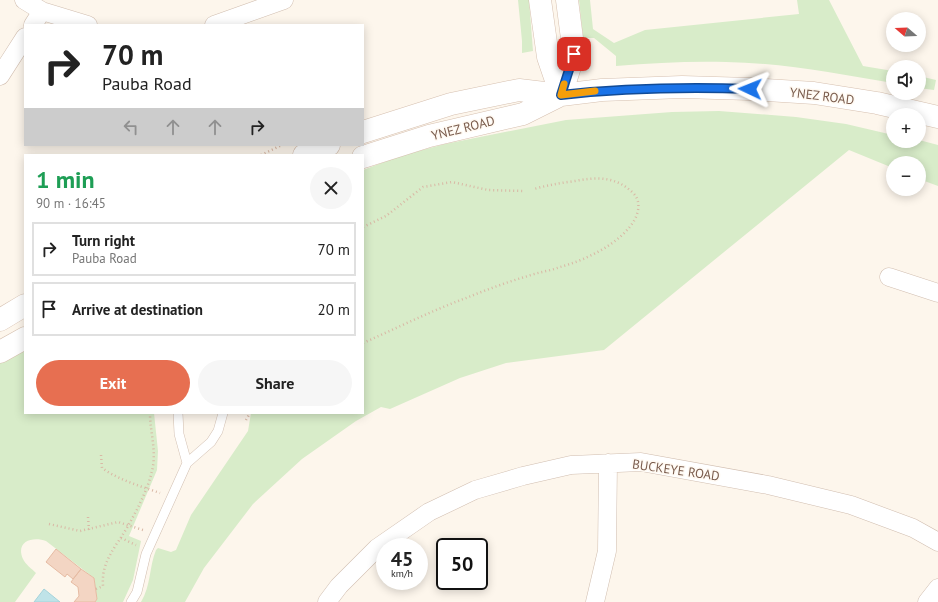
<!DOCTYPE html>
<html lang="en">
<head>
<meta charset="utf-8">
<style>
  body { margin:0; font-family:"PT Sans",sans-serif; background:#f6f6f6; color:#222; height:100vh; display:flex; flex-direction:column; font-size:15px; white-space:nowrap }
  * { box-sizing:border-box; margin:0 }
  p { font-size:13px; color:#767676 }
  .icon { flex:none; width:22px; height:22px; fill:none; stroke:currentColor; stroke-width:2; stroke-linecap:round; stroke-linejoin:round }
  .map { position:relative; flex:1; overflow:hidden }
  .side { position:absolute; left:24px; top:154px; width:340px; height:260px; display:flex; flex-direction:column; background:#fff; border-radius:0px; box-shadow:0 2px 10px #0003 }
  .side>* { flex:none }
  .banner { position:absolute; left:24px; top:24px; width:340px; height:122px; border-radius:0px; box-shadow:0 2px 10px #0003; background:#fff; color:#222; overflow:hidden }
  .needle { width:26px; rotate:289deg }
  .controls { position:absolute; left:886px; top:12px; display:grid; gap:8px }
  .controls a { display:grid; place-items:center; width:40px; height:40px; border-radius:50%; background:#fff; box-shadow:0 2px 10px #0003; font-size:20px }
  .speed { position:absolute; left:376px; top:538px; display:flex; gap:8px; font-size:20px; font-weight:700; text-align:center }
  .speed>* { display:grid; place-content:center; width:52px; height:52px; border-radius:50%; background:#fff; box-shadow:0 2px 10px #0003; line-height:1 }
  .speed small { font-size:10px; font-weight:400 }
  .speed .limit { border:2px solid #111; border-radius:6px; background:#fff; color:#111 }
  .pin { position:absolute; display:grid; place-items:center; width:34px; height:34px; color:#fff; margin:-17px; border-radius:8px; box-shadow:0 2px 6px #0006 }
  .me { position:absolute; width:44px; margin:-22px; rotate:272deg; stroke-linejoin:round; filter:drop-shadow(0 0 3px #0008) }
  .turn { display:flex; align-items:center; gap:14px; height:84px; padding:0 12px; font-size:18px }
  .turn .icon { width:52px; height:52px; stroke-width:2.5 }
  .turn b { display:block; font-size:28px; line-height:34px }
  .lanes { display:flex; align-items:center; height:38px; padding:0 12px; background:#0003; justify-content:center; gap:20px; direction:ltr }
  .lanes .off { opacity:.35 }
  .round { display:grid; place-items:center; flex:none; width:42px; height:42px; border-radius:21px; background:#f6f6f6 }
  .overview { display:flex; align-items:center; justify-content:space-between; height:68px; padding:0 12px }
  h1 { font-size:24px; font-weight:800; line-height:30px; color:#1e9e55 }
  .primary-button { display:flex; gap:8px; margin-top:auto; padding:8px 12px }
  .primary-button a { flex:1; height:46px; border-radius:24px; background:#e76f51; color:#fff; font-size:16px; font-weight:800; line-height:46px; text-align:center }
  .primary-button a+a { background:#f6f6f6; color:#222 }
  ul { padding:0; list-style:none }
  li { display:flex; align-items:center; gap:12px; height:54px; margin:0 8px 6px; padding:0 4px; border:2px solid #e0e0e0; border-radius:0px }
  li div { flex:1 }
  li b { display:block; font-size:15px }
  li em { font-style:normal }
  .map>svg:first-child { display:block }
  .green { fill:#d8ecc9 }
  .water { fill:#bfe3e8; stroke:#a5d3da }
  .building { fill:#f3d5c3; stroke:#e6bba3 }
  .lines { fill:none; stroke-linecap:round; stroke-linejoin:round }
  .lane-casing { stroke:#d1beb0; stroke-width:10 }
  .street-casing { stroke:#d1beb0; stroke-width:19 }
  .secondary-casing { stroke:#d6c0b0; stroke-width:23 }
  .path { stroke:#d9b8a5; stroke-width:2.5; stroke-dasharray:1 3; stroke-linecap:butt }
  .lane { stroke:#fff; stroke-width:9 }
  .street { stroke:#fff; stroke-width:18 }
  .secondary { stroke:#fff; stroke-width:22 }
  .route-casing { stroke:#114b97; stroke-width:10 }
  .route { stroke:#1a73e8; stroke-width:7 }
  .slow { stroke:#f59e0b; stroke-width:7 }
  .labels { text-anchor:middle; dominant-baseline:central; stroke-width:3; stroke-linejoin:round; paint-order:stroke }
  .street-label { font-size:13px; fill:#7a5c4d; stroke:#fffaf3 }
</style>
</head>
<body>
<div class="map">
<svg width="938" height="602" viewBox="0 0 938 602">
  <rect width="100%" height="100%" fill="#fdf6ec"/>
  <path class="green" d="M518 0H529L533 51 522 53V41Z
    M579 0H590L593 29 614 43 645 30 799 14 797 0H829L863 66 893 71V83C838 74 783 63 726 62 690 61 653 63 616 66V56L594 38H583Z
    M919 76 936 80 934 90 919 88Z
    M719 111 796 117 846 124 893 135V141L919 140 938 145V186L919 179V163H893V168L849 150 604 350 506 363 460 378 390 409 381 407 356 421 302 459 253 504 204 568 185 602H141C151 586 149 567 156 550L158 548 171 552 176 550 191 515 248 431 251 413H363V170L400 156 445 144 566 120 672 112Z
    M25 348V413H154L158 451 157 470 129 536 141 541 133 580 123 602H95L97 599 94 578 46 541C33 536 15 541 23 559 25 564 32 569 36 573L15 602H0V362Z"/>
  <path class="water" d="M44 589 60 602H34Z"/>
  <path class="building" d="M56 549 81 569 73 579 67 574 65 577 46 562Z
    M81 569 94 578 97 599 95 602H74L79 596 78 587 71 582Z"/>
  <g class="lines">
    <defs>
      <path id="lane" d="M178 413 179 434 187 463
        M131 602 137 592 146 554 187 463 211 442 218 431 223 413"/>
      <path id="street" d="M24 0 42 11 88 25
        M33 25 42 11
        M214 25 284 0
        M0 76 25 37
        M889 277 938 293
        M327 602 339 586 377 548 429 512 475 490 523 476 571 465 641 462 768 485 851 505 913 528 938 542
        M595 602 607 551 608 463
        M927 602 938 588"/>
      <path id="secondary" d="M540 0 548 57 561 95
        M561 95 574 54 567 0
        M363 132 451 104 519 90 561 95 602 90 682 87 750 89 814 93 877 103 938 117
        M304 155 329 145
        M363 157 429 136 523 114 561 95
        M0 320 25 305
        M0 352 25 338"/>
    </defs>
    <use href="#lane" class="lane-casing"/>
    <use href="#street" class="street-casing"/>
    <use href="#secondary" class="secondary-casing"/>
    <path class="path" d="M261 155 282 145
      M363 227 386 216 423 187 452 182 488 190 523 191
      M363 343C397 328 431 311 466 298 486 290 507 282 528 276 539 272 550 271 560 267 586 260 622 243 635 219 640 209 640 199 632 192 615 176 596 177 575 181 561 183 548 185 534 189
      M246 420 250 413
      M101 455 102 468C119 480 140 486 160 493
      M88 517 89 530
      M49 524 80 531 118 522 143 530
      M121 538 136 545
      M96 589 103 586C101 561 116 547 128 526 137 510 148 489 152 471 157 451 150 433 150 413"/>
    <use href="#lane" class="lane"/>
    <use href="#street" class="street"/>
    <use href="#secondary" class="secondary"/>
  </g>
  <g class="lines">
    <defs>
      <path id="route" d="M574 54 561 95C624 88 687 87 750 89"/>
    </defs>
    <use href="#route" class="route-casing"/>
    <use href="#route" class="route"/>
    <path class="slow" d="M564 84 561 95 595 91"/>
  </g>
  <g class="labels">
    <g class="street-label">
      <text transform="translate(822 96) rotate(7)">YNEZ ROAD</text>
      <text transform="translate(463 128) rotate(-14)">YNEZ ROAD</text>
      <text transform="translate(676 470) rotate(8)">BUCKEYE ROAD</text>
    </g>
  </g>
</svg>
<div class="controls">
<a><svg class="needle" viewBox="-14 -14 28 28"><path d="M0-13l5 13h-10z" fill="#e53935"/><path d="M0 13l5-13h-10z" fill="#767676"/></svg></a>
<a><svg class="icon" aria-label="sound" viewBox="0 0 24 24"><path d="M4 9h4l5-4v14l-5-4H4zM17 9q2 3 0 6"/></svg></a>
<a>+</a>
<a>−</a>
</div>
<div class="speed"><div>45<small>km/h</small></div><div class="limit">50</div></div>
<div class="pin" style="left:574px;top:54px;background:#d93025"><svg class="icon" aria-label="arrive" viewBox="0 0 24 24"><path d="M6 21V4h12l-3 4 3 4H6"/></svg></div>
<svg class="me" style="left:750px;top:89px" viewBox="-20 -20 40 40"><path d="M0-17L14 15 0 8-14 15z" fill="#1a73e8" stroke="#fff" stroke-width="4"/></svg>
<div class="banner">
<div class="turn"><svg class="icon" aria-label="right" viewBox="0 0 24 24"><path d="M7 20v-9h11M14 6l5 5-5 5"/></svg><div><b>70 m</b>Pauba Road</div></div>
<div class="lanes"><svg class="icon off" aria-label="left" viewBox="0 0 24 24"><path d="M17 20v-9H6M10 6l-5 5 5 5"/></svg><svg class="icon off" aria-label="ahead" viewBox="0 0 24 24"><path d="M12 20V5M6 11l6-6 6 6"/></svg><svg class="icon off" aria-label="ahead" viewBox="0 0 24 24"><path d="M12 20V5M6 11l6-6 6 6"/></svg><svg class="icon" aria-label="right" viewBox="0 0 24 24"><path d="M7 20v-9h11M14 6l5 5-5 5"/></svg></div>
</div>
<section class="side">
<div class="overview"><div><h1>1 min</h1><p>90 m · 16:45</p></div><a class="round"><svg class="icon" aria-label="close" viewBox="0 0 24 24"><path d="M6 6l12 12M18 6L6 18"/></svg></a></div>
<ul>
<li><svg class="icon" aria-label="right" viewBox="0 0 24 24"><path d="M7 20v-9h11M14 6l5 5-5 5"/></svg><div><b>Turn right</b><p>Pauba Road</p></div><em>70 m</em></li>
<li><svg class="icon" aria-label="arrive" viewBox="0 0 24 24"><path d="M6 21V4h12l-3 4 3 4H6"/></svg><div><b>Arrive at destination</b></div><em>20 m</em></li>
</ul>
<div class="primary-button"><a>Exit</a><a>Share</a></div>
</section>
</div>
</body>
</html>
